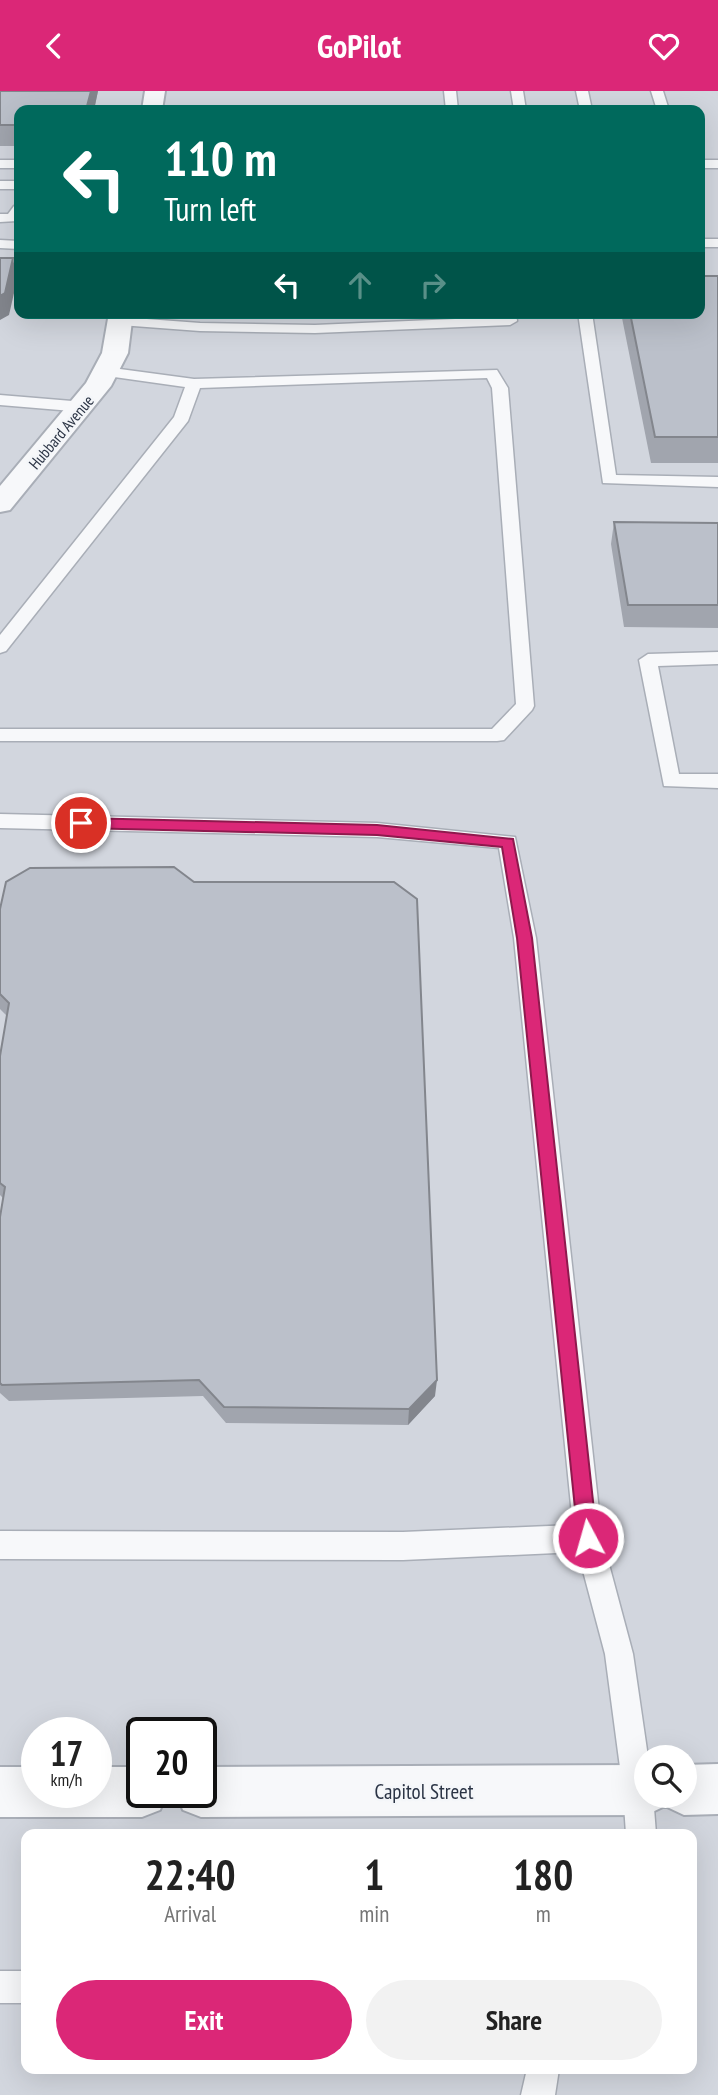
<!DOCTYPE html>
<html lang="en">
<head>
<meta charset="utf-8">
<style>
  body { margin:0; font-family:"PT Sans Narrow",sans-serif; background:#f2f2f2; color:#222; height:100vh; display:flex; flex-direction:column; font-size:26px; white-space:nowrap }
  * { box-sizing:border-box; margin:0 }
  p { font-size:23px; color:#767676 }
  .icon { flex:none; width:38px; height:38px; fill:none; stroke:currentColor; stroke-width:2; stroke-linecap:round; stroke-linejoin:round }
  .map { position:relative; flex:1; overflow:hidden }
  .details { position:absolute; left:21px; top:1738px; width:676px; height:245px; display:flex; flex-direction:column; background:#fff; border-radius:14px; box-shadow:0 7px 28px #0002 }
  .details>* { flex:none }
  .banner { position:absolute; left:14px; top:14px; width:691px; height:214px; border-radius:14px; box-shadow:0 7px 28px #0002; background:#00695c; color:#fff; overflow:hidden }
  .tools { position:absolute; left:634px; top:1654px; display:grid; gap:14px }
  .tools a { display:grid; place-items:center; width:63px; height:63px; border-radius:50%; background:#fff; box-shadow:0 7px 28px #0002; font-size:35px }
  .speed { position:absolute; left:21px; top:1626px; display:flex; gap:14px; font-size:35px; font-weight:700; text-align:center }
  .speed>* { display:grid; place-content:center; width:91px; height:91px; border-radius:50%; background:#fff; box-shadow:0 7px 28px #0002; line-height:1 }
  .speed small { font-size:18px; font-weight:400 }
  .speed .limit { border:4px solid #111; border-radius:10px; background:#fff; color:#111 }
  .pin { position:absolute; display:grid; place-items:center; width:60px; height:60px; color:#fff; margin:-30px; border:4px solid #fff; border-radius:50%; box-shadow:0 2px 7px #0007 }
  .me { position:absolute; width:77px; margin:-38px; rotate:354deg; stroke-linejoin:round; filter:drop-shadow(0 0 5px #0008) }
  .turn { display:flex; align-items:center; gap:24px; height:147px; padding:0 35px; font-size:32px }
  .turn .icon { width:91px; height:91px; stroke-width:2.5 }
  .turn b { display:block; font-size:49px; line-height:60px }
  .lanes { display:flex; align-items:center; height:66px; padding:0 35px; background:#0003; justify-content:center; gap:35px; direction:ltr }
  .lanes .off { opacity:.35 }
  .eta { display:flex; justify-content:space-evenly; align-items:center; height:119px; text-align:center }
  .eta b { font-size:42px; font-weight:600; line-height:49px }
  .cta { display:flex; gap:14px; margin-top:auto; padding:14px 35px }
  .cta a { flex:1; height:80px; border-radius:42px; background:#db2777; color:#fff; font-size:28px; font-weight:600; line-height:80px; text-align:center }
  .cta a+a { background:#f2f2f2; color:#222 }
  header { display:flex; justify-content:space-between; align-items:center; height:91px; padding:0 35px; background:#db2777; color:#fff; font-size:32px; font-weight:600 }
  .map>svg:first-child { display:block }
  .built { fill:#d2d6de; fill-rule:evenodd }
  .lines { fill:none; stroke-linecap:round; stroke-linejoin:round }
  .service-casing { stroke:#a9aeb7; stroke-width:3 }
  .minor-casing { stroke:#a9aeb7; stroke-width:4 }
  .service { fill:#f7f8fa; fill-rule:evenodd }
  .minor { fill:#f7f8fa; fill-rule:evenodd }
  .wall { fill:#a1a5ae }
  .shaded-wall { fill:#83868d }
  .building { fill:#bbc0ca; stroke:#83868d; stroke-width:2 }
  .route { fill:#db2777; stroke:#8e194d; stroke-width:2 }
  .labels { text-anchor:middle; dominant-baseline:central; stroke-width:5; stroke-linejoin:round; paint-order:stroke }
  .far-street-label { font-size:16px; fill:#2b3445; stroke:#f4f6f9 }
  .near-street-label { font-size:21px; fill:#2b3445; stroke:#f4f6f9 }
</style>
</head>
<body>
<header><svg class="icon" aria-label="back" viewBox="0 0 24 24"><path d="M15 5l-7 7 7 7"/></svg>GoPilot<svg class="icon" aria-label="heart" viewBox="0 0 24 24"><path d="M12 20l-8-8c-3-5 5-10 8-4 3-6 11-1 8 4z"/></svg></header>
<div class="map">
<svg width="718" height="2004" viewBox="0 0 718 2004">
  <rect width="100%" height="100%" fill="#e4e7ec"/>
  <path class="built" d="M0 0H718V2004H0ZM19 19H700V222H19ZM37 1642H96V1701H37ZM142 1642H201V1701H142ZM646 1666H684V1704H646ZM26 1743H691V1978H26Z"/>
  <g class="lines">
    <defs>
      <path id="service" d="M444 0H456L458 19H446Z
        M511 0H523L526 19H514Z
        M576 0H588L592 19H580Z
        M651 0H663L669 19H657Z
        M0 69H19V77H0Z
        M700 69H718V77H700Z
        M0 90H19V98H0Z
        M19 114 17 130 0 131V123H8L14 115Z
        M700 148H718V156H700Z
        M0 149 19 150V158L0 157Z
        M502 222H516L517 230 510 234 315 242 200 240 120 234 113 230 120 226 200 232 315 234 502 226Z
        M578 222H592L616 384 718 386V396L603 392Z
        M105 276 194 288 497 279 508 297 534 615 532 619 504 649 497 650H0V638H492L516 613 492 297 487 287 200 297 188 330 6 560 0 562V544L174 326 185 296 100 284 97 281 100 278Z
        M0 304 84 311 92 316 84 321 0 314Z
        M718 561V573L658 575 679 683H718V697L664 695 639 569 648 563Z
        M0 723 377 732 515 746 536 847 602 1447 633 1563 648 1666H646V1704H653L656 1743H626L623 1699 605 1563 578 1461 403 1469 0 1468V1440L403 1441 573 1434 514 847 499 757 377 746 0 737Z
        M0 1880H26V1912H0Z
        M527 1978H559L555 2004H521Z"/>
      <path id="minor" d="M145 0H165L162 19H142Z
        M109 222H133L128 262 111 295 10 419 0 421V395L86 292 102 262Z
        M718 1673V1723L684 1724 665 1715 646 1724 201 1726 183 1719 176 1701H201V1676L646 1674V1704H684V1674Z
        M0 1676H37V1701H96V1676H142V1701H167L160 1719 142 1726H0Z"/>
    </defs>
    <use href="#service" class="service-casing"/>
    <use href="#minor" class="minor-casing"/>
    <use href="#service" class="service"/>
    <use href="#minor" class="minor"/>
  </g>
  <path class="wall" d="M0 0H98L94 19H19V55H0Z
    M718 185V372H651L621 222H700Z
    M298 222H391V226L298 227Z
    M614 431 718 432V537L624 536 611 453Z
    M0 818 435 1305 408 1334 226 1332 203 1305 9 1310 0 1302V1126L3 1107 0 1104V965L7 925 0 918Z"/>
  <path class="shaded-wall" d="M91 0H98L94 19H86Z
    M13 167 17 189 9 224 0 229V205Z
    M437 1289 435 1305 408 1334 409 1318Z"/>
  <path class="building" d="M0 0H91L86 19H19V34H0Z
    M0 167H13L5 202 0 205Z
    M700 185H718V346H655L630 222H700Z
    M614 431 718 432V514H628Z
    M174 776 194 791H394L417 808 437 1289 409 1318 224 1316 199 1289 2 1294 0 1292V1126L5 1096 0 1092V965L9 912 0 903V818L6 791 30 777Z"/>
  <path class="route" d="M81 727 377 734 513 748 532 847 597 1447 595 1453 588 1456 581 1453 578 1447 517 847 502 756 377 744 81 737 74 732Z"/>
  <g class="labels">
    <g class="far-street-label">
      <text transform="translate(61 341) rotate(-50)">Hubbard Avenue</text>
    </g>
    <g class="near-street-label">
      <text x="424" y="1700">Capitol Street</text>
    </g>
  </g>
</svg>
<div class="tools">
<a><svg class="icon" aria-label="search" viewBox="0 0 24 24"><circle cx="10" cy="10" r="6"/><path d="M15 15l6 6"/></svg></a>
</div>
<div class="speed"><div>17<small>km/h</small></div><div class="limit">20</div></div>
<div class="pin" style="left:81px;top:732px;background:#d93025"><svg class="icon" aria-label="arrive" viewBox="0 0 24 24"><path d="M6 21V4h12l-3 4 3 4H6"/></svg></div>
<svg class="me" style="left:588px;top:1447px" viewBox="-20 -20 40 40"><circle r="17" fill="#db2777" stroke="#fff" stroke-width="3"/><path d="M0-11L8 9 0 5-8 9z" fill="#fff"/></svg>
<div class="banner">
<div class="turn"><svg class="icon" aria-label="left" viewBox="0 0 24 24"><path d="M17 20v-9H6M10 6l-5 5 5 5"/></svg><div><b>110 m</b>Turn left</div></div>
<div class="lanes"><svg class="icon" aria-label="left" viewBox="0 0 24 24"><path d="M17 20v-9H6M10 6l-5 5 5 5"/></svg><svg class="icon off" aria-label="ahead" viewBox="0 0 24 24"><path d="M12 20V5M6 11l6-6 6 6"/></svg><svg class="icon off" aria-label="right" viewBox="0 0 24 24"><path d="M7 20v-9h11M14 6l5 5-5 5"/></svg></div>
</div>
<section class="details">
<div class="eta">
<div><b>22:40</b><p>Arrival</p></div>
<div><b>1</b><p>min</p></div>
<div><b>180</b><p>m</p></div>
</div>
<div class="cta"><a>Exit</a><a>Share</a></div>
</section>
</div>
</body>
</html>
